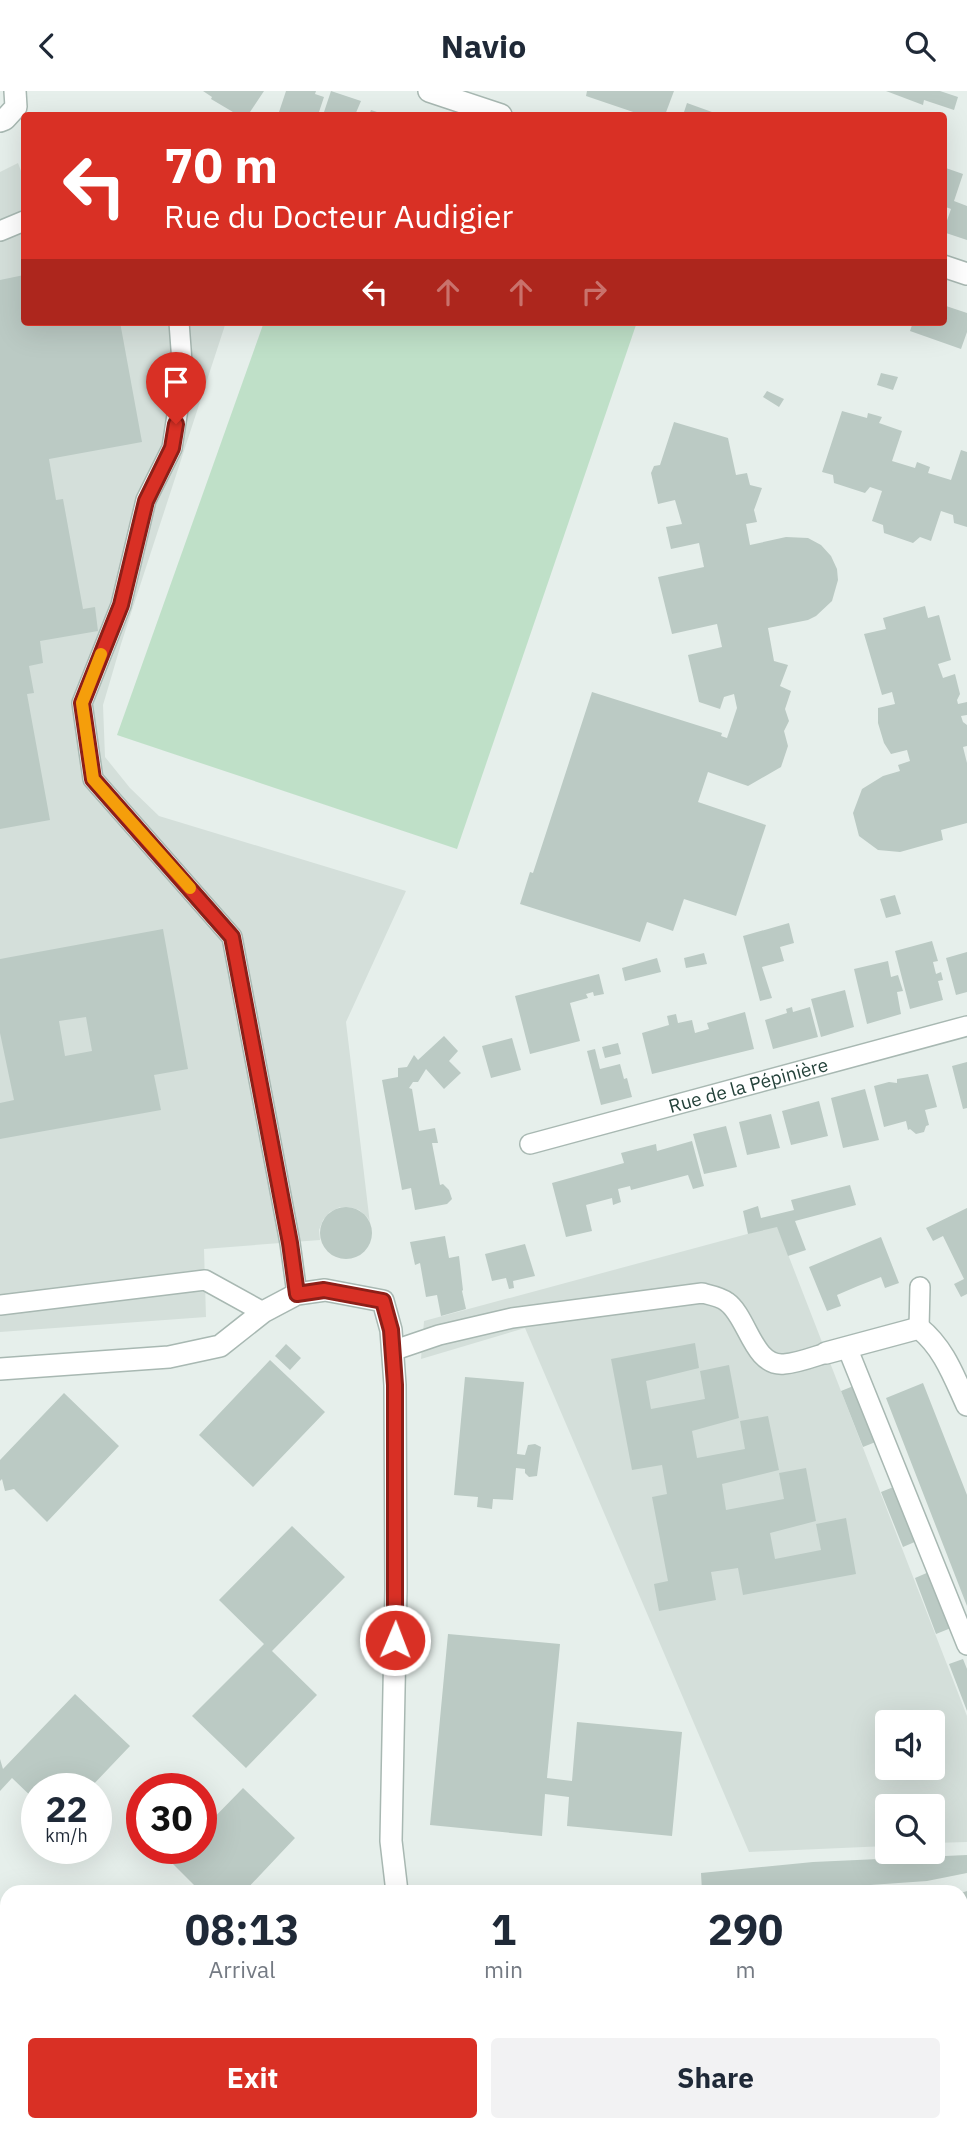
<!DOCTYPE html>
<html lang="en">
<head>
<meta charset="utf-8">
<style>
  body { margin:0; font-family:"IBM Plex Sans",sans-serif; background:#f2f2f3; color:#1f2937; height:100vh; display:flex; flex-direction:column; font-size:26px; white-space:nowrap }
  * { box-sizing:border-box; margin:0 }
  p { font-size:23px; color:#747a83 }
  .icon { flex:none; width:38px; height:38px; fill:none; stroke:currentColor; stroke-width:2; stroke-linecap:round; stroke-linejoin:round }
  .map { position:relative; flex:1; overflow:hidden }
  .sheet { position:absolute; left:0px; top:1794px; width:968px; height:247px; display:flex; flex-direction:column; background:#fff; border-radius:21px 21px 0 0; box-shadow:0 7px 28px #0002 }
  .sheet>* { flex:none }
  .top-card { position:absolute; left:21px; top:21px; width:926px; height:214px; border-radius:7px; box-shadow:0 7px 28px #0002; background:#d93025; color:#fff; overflow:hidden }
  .controls { position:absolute; left:875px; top:1619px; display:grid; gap:14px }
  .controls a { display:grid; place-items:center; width:70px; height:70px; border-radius:7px; background:#fff; box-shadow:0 7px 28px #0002; font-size:35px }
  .speed { position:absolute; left:21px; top:1682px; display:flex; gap:14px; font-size:35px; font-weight:700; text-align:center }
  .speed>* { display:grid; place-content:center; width:91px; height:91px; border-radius:50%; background:#fff; box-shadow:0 7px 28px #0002; line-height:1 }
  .speed small { font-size:18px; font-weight:400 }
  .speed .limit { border:10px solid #d22; background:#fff; color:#111 }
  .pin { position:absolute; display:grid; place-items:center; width:60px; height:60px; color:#fff; margin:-72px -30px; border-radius:50% 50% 50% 0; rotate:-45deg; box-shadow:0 0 7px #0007 }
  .pin .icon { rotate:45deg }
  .me { position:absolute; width:77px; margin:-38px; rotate:1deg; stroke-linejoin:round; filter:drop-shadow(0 0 5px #0008) }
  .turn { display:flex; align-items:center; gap:24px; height:147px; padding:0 28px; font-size:32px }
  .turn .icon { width:91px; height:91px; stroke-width:2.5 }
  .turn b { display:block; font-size:49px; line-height:60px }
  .lanes { display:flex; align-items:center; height:66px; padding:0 28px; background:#0003; justify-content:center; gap:35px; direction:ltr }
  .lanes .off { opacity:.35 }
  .eta { display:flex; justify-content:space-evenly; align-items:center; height:119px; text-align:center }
  .eta b { font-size:42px; font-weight:800; line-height:49px }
  .primary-button { display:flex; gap:14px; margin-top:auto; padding:14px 28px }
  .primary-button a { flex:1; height:80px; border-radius:7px; background:#d93025; color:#fff; font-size:28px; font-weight:800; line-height:80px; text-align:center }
  .primary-button a+a { background:#f2f2f3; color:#1f2937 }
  header { display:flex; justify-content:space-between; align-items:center; height:91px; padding:0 28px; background:#fff; font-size:32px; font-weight:800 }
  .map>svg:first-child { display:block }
  .built { fill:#d4dfda; fill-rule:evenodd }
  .green { fill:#bfe0c8 }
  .building { fill:#bbcac4; fill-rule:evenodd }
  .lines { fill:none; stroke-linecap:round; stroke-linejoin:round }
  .service-casing { stroke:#a8b8b2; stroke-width:22 }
  .minor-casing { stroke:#a8b8b2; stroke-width:24 }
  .service { stroke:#fff; stroke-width:19 }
  .minor { stroke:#fff; stroke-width:21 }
  .route-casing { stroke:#8d1f18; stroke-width:18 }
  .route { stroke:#d93025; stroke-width:12 }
  .slow { stroke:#f59e0b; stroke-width:12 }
  .labels { text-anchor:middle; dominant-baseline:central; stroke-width:7; stroke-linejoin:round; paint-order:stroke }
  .street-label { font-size:19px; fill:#24423a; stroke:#f7fbf9 }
</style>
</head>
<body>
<header><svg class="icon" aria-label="back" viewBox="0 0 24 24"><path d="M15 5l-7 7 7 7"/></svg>Navio<svg class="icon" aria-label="search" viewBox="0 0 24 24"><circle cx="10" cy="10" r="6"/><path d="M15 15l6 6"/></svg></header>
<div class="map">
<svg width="967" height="2040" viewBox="0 0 967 2040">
  <rect width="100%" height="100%" fill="#e6efeb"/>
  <path class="built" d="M18 72 24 88V231H226L121 553 103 614 105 666 130 697 159 725 406 800 346 931 370 1133 368 1127 359 1119 350 1116H340L330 1121 323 1129 319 1139 320 1149 204 1158 206 1226 0 1241V81Z
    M777 1135 967 1625V1751L933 1752V1715H887V1755L749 1761 525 1237 421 1268 424 1230ZM887 1631H933V1676H887Z"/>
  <path class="green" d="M264 231H637L457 758 117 644Z"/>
  <path class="building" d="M203 0H264L248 24H238L211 8 212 6Z
    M286 0H316L315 3 324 6 318 24H278Z
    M331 0 361 10 355 24H323Z
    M587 0H674L665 24H642L586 5Z
    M886 0H940L958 6 954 19 924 9 923 14Z
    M687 12 712 21 711 24H683Z
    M371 19 386 24H369Z
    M943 76 963 83 954 110 967 115V149L943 141 951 118 943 115Z
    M24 184V231H120L142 351 49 368 56 409 63 408 83 518 95 516 98 540 40 550 43 572 29 575 34 602 27 603 50 729 0 738V189Z
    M943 214 967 222V241L961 258 910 240 913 231H943Z
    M881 282 898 286 893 299 877 294Z
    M767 300 784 308 779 316 763 306Z
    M842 320 867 327 868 322 882 326 879 332 902 340 892 370 915 377 917 371 930 376 928 382 951 389 961 359 967 361V436L954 432 953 424 941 420 931 450 920 446 913 452 884 442 883 434 872 430 882 400 870 396 865 402 834 392 833 384 822 381Z
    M674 331 728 347 736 384 747 382 750 394 762 397 754 419 757 431 746 433 750 454 786 446 808 447 821 454 831 465 837 478 838 489 832 510 816 525 808 529 768 537 774 570 788 574 780 595 791 600 785 618 789 630 784 640 788 655 781 676 748 695 708 681 698 711 766 734 736 825 684 808 673 840 647 831 640 851 520 813 530 781 533 782 592 601 722 642 721 645 727 647 737 617 734 603 724 606 720 618 699 611 688 564 722 556 717 533 672 543 658 486 704 476 699 452 671 458 666 436 682 433 675 409 658 413 651 382 654 375 660 374Z
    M925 515 928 527 939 524 951 569 938 573 943 587 955 583 960 603 957 609 958 613 967 611V624L961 625 963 631 967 634V655L963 656 967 672V732L941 739 943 749 900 761 878 759 859 745 853 722 862 698 883 685 900 680 898 674 910 670 907 659 891 663 884 652 878 632V617L895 613 892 601 882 604 864 543 886 538 883 527Z
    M895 804 901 823 886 827 880 808Z
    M789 832 794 852 780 856 784 870 762 876 772 907 760 910 743 845Z
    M163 838 188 978 154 984 161 1019 0 1048V1012L14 1009 0 942V868ZM86 926 92 960 65 965 59 930Z
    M932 850 938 870 933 871 936 883 941 881 943 889 938 890 943 909 910 918 895 860Z
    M967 861V901L956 904 946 867Z
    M704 862 707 873 686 877 684 867Z
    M657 867 661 881 625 890 622 877Z
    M888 870 891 886 898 884 903 900 897 901 901 923 867 933 854 878Z
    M599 883 604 903 594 905 593 901 586 903 588 907 570 912 580 950 530 963 515 905Z
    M845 899 854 936 821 946 811 908Z
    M792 916 793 921 810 916 818 946 773 958 765 929 787 922 786 918Z
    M745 921 754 958 652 983 642 942 669 934 667 925 676 923 678 932 692 929 695 942 709 938 707 932Z
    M444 945 458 960 449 970 461 982 444 998 426 978 418 991H413L409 997 412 998 419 1040 435 1037 438 1052H432L440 1094 443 1093 449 1099 452 1108 447 1113 415 1119 411 1097 402 1099 382 989 398 986V977L407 976 414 964 418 969Z
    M512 947 521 979 491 987 482 955Z
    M618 952 621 963 605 967 602 956Z
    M595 958 600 978 620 973 624 988 627 987 632 1006 601 1014 587 960Z
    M967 971V1017L963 1018 952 975Z
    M928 983 937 1016 925 1019 929 1034 926 1035 924 1041 916 1043 910 1038 908 1039 906 1030 884 1036 874 995 889 991 897 992V988Z
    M865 998 879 1049 843 1057 831 1007Z
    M819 1010 828 1045 791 1054 782 1020Z
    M771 1023 780 1057 747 1064 739 1031Z
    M726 1035 737 1076 704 1083 693 1043Z
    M692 1050 704 1095 693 1098 688 1084 631 1099 630 1095 618 1098 621 1111 613 1114 612 1107 586 1114 592 1140 566 1146 552 1092 624 1072 621 1062 656 1053 657 1060Z
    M850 1094 856 1114 795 1130 806 1159 788 1165 777 1136 748 1143 743 1120 758 1115 761 1127 794 1119 791 1109Z
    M320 1142a26 26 0 1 1 52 0a26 26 0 1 1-52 0Z
    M967 1117V1203L961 1206 954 1193 964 1188 943 1145 933 1150 926 1137Z
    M445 1145 449 1167 459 1165 463 1199 462 1200 466 1218 441 1225 437 1204 426 1206 420 1172 415 1174 410 1151Z
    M881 1146 899 1192 885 1197 881 1186 858 1195 837 1204 841 1215 827 1220 809 1176Z
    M525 1153 535 1185 513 1190 514 1197 509 1198 506 1187 492 1190 485 1163Z
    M695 1252 699 1277 646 1290 651 1318 705 1308 700 1280 729 1274 739 1327 692 1340 697 1367 745 1358 740 1330 768 1325 779 1379 722 1393 726 1419 784 1408 779 1382 806 1377 816 1430 770 1442 775 1468 821 1459 816 1433 846 1427 856 1483 743 1504 738 1477 711 1481 716 1509 659 1520 654 1493 668 1490 652 1406 667 1403 662 1374 632 1379 611 1268Z
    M286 1253 301 1267 290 1279 275 1265Z
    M270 1269 325 1321 253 1396 199 1344Z
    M465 1286 524 1291 517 1363 525 1364 528 1354 535 1353 541 1356 537 1385 529 1386 525 1382V1378L516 1377 513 1409 493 1408 492 1418 477 1416 478 1406 454 1404Z
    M923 1292 967 1404V1515L886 1307Z
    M856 1294 878 1350 863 1356 841 1300Z
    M64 1302 119 1355 47 1431 14 1398 5 1400 2 1388 0 1390V1369Z
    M896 1395 917 1450 903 1456 881 1401Z
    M292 1435 345 1486 272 1560 317 1604 246 1677 192 1625 264 1553 219 1509Z
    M929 1481 951 1537 936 1543 915 1487Z
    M448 1543 560 1553 547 1687 572 1690 577 1631 682 1641 672 1745 567 1735 569 1706 545 1703 542 1745 430 1734Z
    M963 1568 967 1578V1620L949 1573Z
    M75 1603 130 1655 89 1698H37V1711L12 1687 0 1700V1668L3 1678Z
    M243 1697 295 1747 244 1801H201L171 1771 185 1757H201V1740Z
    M967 1764V1782L927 1790 771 1801H702L701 1782 813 1771Z
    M967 1800V1844L961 1845V1802Z
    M6 1867 7 1873V1926L0 1923V1868Z
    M206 2034H216L223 2040H199Z
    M311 2034H401L408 2040H304Z
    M618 2034H654L655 2040H620Z
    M790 2034H834L836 2040H792Z"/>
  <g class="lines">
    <defs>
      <g id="service">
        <path d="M0 140 24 130"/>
        <path d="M179 231 183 285 172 357 146 409 121 514 82 612 93 688 232 846 290 1152 297 1203"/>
        <path id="s1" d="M530 1053 967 935"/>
        <path d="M0 1214 205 1189 263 1221"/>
        <path d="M919 1237 920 1196"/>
        <path d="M847 1256 967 1554"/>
        <path d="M392 1260 439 1244 512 1227 702 1202C710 1204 721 1206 727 1211 748 1226 753 1276 784 1273 798 1272 813 1266 826 1262"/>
        <path d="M32 2040 53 2034"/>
      </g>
      <path id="minor" d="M429 0 501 24
        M0 30 5 28 16 16 15 0
        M943 175 967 183
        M826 1262 919 1237C944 1257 954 1286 967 1314
        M0 1278 169 1266 220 1255 263 1221 297 1203 325 1199 383 1210 391 1239 395 1294 396 1498 391 1750 397 1801
        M961 1891 967 1890
        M451 2034 453 2040
        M877 2034 879 2040"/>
    </defs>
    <use href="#service" class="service-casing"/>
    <use href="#minor" class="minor-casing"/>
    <use href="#service" class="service"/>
    <use href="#minor" class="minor"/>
  </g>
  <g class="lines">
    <defs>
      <path id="route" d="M176 333 172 357 146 410 121 514 82 612 93 688 232 846 290 1152 297 1203 324 1199 383 1210 391 1239 395 1294V1549"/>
    </defs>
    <use href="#route" class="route-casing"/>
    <use href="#route" class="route"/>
    <path class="slow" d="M101 563 82 612 93 688 190 797"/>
  </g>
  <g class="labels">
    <g class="street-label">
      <text stroke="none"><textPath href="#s1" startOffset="226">Rue de la Pépinière</textPath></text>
    </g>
  </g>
</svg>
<div class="controls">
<a><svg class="icon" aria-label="sound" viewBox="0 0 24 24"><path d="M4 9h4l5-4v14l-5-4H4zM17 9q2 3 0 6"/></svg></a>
<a><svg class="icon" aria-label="search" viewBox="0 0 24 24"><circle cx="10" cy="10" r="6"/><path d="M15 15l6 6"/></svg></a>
</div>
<div class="speed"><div>22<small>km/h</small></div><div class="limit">30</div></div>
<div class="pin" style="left:176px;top:333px;background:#d93025"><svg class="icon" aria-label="arrive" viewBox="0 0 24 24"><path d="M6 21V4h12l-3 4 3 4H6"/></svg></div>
<svg class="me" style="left:395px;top:1549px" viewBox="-20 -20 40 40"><circle r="17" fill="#d93025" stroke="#fff" stroke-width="3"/><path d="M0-11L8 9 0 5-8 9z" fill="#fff"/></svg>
<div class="top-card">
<div class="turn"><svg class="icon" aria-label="left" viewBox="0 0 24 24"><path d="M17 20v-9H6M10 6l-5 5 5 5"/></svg><div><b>70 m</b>Rue du Docteur Audigier</div></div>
<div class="lanes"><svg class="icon" aria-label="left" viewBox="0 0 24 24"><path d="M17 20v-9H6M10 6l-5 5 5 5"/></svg><svg class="icon off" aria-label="ahead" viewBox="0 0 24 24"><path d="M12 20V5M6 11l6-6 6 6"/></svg><svg class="icon off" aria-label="ahead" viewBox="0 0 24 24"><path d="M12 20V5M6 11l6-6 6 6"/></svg><svg class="icon off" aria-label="right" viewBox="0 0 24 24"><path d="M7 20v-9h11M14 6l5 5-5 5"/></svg></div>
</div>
<section class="sheet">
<div class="eta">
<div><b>08:13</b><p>Arrival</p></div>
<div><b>1</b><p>min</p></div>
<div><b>290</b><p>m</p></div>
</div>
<div class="primary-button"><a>Exit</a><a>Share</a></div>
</section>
</div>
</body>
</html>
